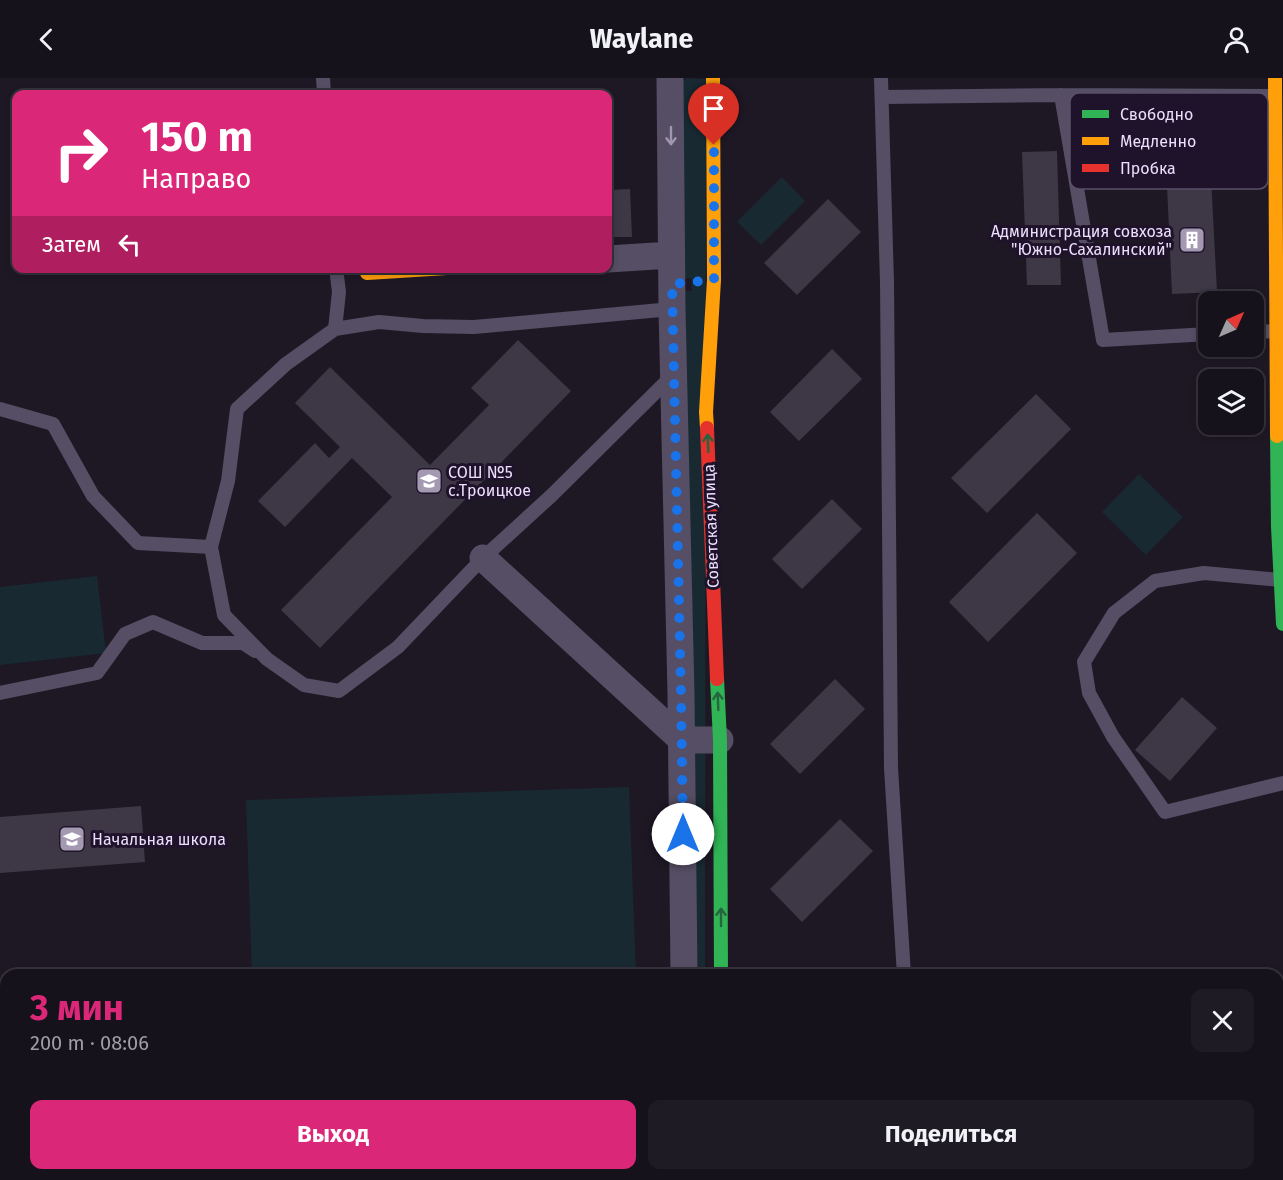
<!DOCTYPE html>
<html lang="ru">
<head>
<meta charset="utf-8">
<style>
  body { margin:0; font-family:"Fira Sans",sans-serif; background:#1f1b25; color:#f1f3f6; height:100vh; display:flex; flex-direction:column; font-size:22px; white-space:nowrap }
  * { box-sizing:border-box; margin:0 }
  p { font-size:20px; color:#9e9ea3 }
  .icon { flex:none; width:33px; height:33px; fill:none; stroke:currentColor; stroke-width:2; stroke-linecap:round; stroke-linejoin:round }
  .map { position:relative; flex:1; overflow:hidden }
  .side { position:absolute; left:0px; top:891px; width:1284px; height:212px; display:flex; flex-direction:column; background:#16121c; border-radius:18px 18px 0 0; box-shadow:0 3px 9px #0003,0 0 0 2px #35323b }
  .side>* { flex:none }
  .top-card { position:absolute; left:12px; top:12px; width:600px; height:183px; border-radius:12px; box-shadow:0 3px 9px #0003,0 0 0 2px #35323b; background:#db2777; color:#fff; overflow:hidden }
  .needle { width:39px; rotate:45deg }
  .buttons { position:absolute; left:1198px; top:213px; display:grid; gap:12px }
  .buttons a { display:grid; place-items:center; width:66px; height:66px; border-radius:12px; background:#16121c; box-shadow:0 3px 9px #0003,0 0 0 2px #35323b; font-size:30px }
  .pin { position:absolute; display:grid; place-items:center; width:51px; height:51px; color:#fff; margin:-62px -26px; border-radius:50% 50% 50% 0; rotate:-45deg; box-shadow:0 0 6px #0007 }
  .pin .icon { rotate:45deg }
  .me { position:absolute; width:66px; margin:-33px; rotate:0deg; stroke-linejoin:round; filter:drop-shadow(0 0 4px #0008) }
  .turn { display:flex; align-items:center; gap:21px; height:126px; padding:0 30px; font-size:27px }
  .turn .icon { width:78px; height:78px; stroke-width:2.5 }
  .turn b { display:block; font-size:42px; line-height:51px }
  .then { display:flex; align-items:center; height:57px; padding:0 30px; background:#0003; gap:12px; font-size:22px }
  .round { display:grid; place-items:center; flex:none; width:63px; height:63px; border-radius:12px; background:#1f1b25 }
  .headline { display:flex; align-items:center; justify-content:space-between; height:102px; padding:0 30px }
  h1 { font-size:36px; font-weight:700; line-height:45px; color:#db2777 }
  .primary-button { display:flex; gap:12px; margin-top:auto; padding:12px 30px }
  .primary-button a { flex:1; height:69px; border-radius:12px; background:#db2777; color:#fff; font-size:24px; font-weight:700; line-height:69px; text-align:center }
  .primary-button a+a { background:#1f1b25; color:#f1f3f6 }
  header { display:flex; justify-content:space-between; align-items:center; height:78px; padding:0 30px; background:#16121c; font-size:27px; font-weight:700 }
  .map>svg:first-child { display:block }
  .green { fill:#182932 }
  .building { fill:#3e3746 }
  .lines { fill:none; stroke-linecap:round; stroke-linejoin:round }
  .lane { stroke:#554e64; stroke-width:14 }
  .street { stroke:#554e64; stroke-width:27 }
  .fast { stroke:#30b455; stroke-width:14 }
  .slow { stroke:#ff9f0a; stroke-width:14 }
  .jam { stroke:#e5322d; stroke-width:14 }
  .oneway { stroke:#a096b0 }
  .oneway2 { stroke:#276440 }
  .route { stroke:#1a73e8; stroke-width:10; stroke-dasharray:0 18 }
  .labels { text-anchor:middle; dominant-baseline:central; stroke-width:6; stroke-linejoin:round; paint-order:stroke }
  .poi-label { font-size:16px; fill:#ebdffd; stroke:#1e132a; text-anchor:start }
  .street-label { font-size:16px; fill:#ebdffd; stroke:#1e132a }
  .key { fill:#1e132a; stroke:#5c5069; stroke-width:1.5 }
  .key-label { font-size:16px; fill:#ebdffd }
</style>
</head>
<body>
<header><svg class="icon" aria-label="back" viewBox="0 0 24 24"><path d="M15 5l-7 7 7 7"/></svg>Waylane<svg class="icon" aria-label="person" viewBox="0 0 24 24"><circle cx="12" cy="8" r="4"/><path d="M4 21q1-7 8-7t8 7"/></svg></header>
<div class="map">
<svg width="1283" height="1102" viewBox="0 0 1283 1102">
  <rect width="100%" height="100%" fill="#1e1825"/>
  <path class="green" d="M686 0 706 1 705 897H688L685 657 677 213H692L691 200 680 201 676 1 685 2Z
    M782 99 805 123 761 167 737 144Z
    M1139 396 1183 439 1146 477 1102 434Z
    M97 498 106 575 0 587V509Z
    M629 709 636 897H252L246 722Z
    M777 1096 778 1102H650V1096Z"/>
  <path class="building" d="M1209 61 1217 214 1172 216 1167 108 1125 111 1123 65Z
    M1057 73 1061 207H1027L1022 74Z
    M630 111 632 159H608V112Z
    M828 121 861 154 797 217 764 185Z
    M80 190H149V192L81 197Z
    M518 262 571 313 320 570 281 532 392 419 352 380 285 449 258 423 315 365 329 380 340 369 295 325 330 289 430 387 489 327 471 310Z
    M832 271 862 301 799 363 770 334Z
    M1036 316 1071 351 987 435 951 400Z
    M832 421 862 451 802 511 772 481Z
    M1037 435 1077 475 988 564 949 524Z
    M835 601 865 631 800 696 770 666Z
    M1182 619 1217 650 1170 703 1135 672Z
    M141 728 145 784 0 795V739Z
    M840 741 873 773 802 844 770 811Z
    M464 1096H512V1102H377V1100L464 1098Z"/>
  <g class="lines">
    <path class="lane" d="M323 0 324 16
      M881 0 887 204 891 690 904 897
      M1061 17 1103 262 1209 256
      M883 19 1061 17 1274 18
      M336 190 339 214 335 251 379 244 423 248 474 249 672 231
      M335 251 286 286 237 331 228 403 211 469 224 537 267 581 304 607 339 613 398 569 483 480 551 418 672 298
      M1254 254 1277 253
      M0 331 53 346 93 418 138 465 211 469
      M1281 502 1204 495 1155 503 1114 535 1084 584 1089 615 1113 659 1165 734 1283 705
      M0 615 97 595 125 556 153 544 202 565H243L255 573
      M374 1096V1102
      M868 1102 872 1096"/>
    <path class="street" d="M670 0 672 231 681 616 684 897
      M608 181 671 177
      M483 480 682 662H720
      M631 1096V1102
      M808 1096V1102
      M1278 1102 1283 1087"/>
    <path class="fast" d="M1277 358 1278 449 1283 546
      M717 601 720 662 721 897"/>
    <path class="slow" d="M1275 0 1277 358
      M367 195 447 190
      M707 350 706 334 714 202 713 0"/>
    <path class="jam" d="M707 350 717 601"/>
  </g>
  <defs><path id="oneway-shaft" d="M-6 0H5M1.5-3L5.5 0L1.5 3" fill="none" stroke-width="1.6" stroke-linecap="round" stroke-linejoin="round" transform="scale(1.5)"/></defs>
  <use class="oneway" href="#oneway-shaft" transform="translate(671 58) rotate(90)"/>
  <g class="oneway2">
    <use href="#oneway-shaft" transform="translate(708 365) rotate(-92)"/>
    <use href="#oneway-shaft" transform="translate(718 623) rotate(-92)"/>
    <use href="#oneway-shaft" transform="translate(721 839) rotate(-90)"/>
  </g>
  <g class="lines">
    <path class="route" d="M683 756 681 616 672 206 714 202V67"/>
  </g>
  <defs>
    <symbol id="building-square" viewBox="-11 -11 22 22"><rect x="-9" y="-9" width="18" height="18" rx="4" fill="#a399b1" stroke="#1e132a"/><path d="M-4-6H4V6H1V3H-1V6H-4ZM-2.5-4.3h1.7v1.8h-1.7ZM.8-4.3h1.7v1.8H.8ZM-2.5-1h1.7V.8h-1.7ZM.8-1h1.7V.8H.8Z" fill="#fff"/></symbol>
    <symbol id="school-square" viewBox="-11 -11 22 22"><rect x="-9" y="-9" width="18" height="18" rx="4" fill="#a399b1" stroke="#1e132a"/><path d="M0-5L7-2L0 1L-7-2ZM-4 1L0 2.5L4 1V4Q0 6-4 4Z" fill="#fff"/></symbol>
  </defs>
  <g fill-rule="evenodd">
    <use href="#building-square" x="1177" y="147" width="30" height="30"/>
    <use href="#school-square" x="414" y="388" width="30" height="30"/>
    <use href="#school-square" x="57" y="746" width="30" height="30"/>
  </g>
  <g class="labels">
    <g class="poi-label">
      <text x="1172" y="153" text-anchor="end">Администрация совхоза<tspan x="1172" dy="18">"Южно-Сахалинский"</tspan></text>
      <text x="448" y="394">СОШ №5<tspan x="448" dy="18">с.Троицкое</tspan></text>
      <text x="92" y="761">Начальная школа</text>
    </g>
    <g class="street-label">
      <text transform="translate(711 448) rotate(-92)">Советская улица</text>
    </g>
  </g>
  <rect x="1070" y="15" width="198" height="96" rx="9" class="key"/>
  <rect x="1082" y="32" width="27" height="8" fill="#30b455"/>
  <rect x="1082" y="59" width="27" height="8" fill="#ff9f0a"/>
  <rect x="1082" y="86" width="27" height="8" fill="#e5322d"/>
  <g class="key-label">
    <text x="1120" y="42">Свободно</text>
    <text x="1120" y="69">Медленно</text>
    <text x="1120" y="96">Пробка</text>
  </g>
</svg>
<div class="buttons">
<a><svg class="needle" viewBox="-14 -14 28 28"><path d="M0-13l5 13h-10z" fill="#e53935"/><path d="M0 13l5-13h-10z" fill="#9e9ea3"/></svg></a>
<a><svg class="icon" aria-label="layers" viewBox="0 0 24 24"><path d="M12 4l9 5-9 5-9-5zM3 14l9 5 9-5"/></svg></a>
</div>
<div class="pin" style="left:714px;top:67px;background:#d93025"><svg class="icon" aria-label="arrive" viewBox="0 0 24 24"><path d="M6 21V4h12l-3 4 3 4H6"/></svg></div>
<svg class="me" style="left:683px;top:756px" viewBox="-20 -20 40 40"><circle r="19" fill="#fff"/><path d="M0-13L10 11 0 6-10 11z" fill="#1a73e8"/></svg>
<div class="top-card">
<div class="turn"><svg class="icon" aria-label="right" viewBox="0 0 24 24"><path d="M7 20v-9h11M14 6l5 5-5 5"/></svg><div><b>150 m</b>Направо</div></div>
<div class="then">Затем<svg class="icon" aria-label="left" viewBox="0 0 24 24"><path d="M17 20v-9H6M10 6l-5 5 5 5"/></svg></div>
</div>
<section class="side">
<div class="headline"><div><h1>3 мин</h1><p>200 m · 08:06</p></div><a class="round"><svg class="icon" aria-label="close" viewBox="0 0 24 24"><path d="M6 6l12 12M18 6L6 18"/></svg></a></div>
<div class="primary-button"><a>Выход</a><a>Поделиться</a></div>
</section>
</div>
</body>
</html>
